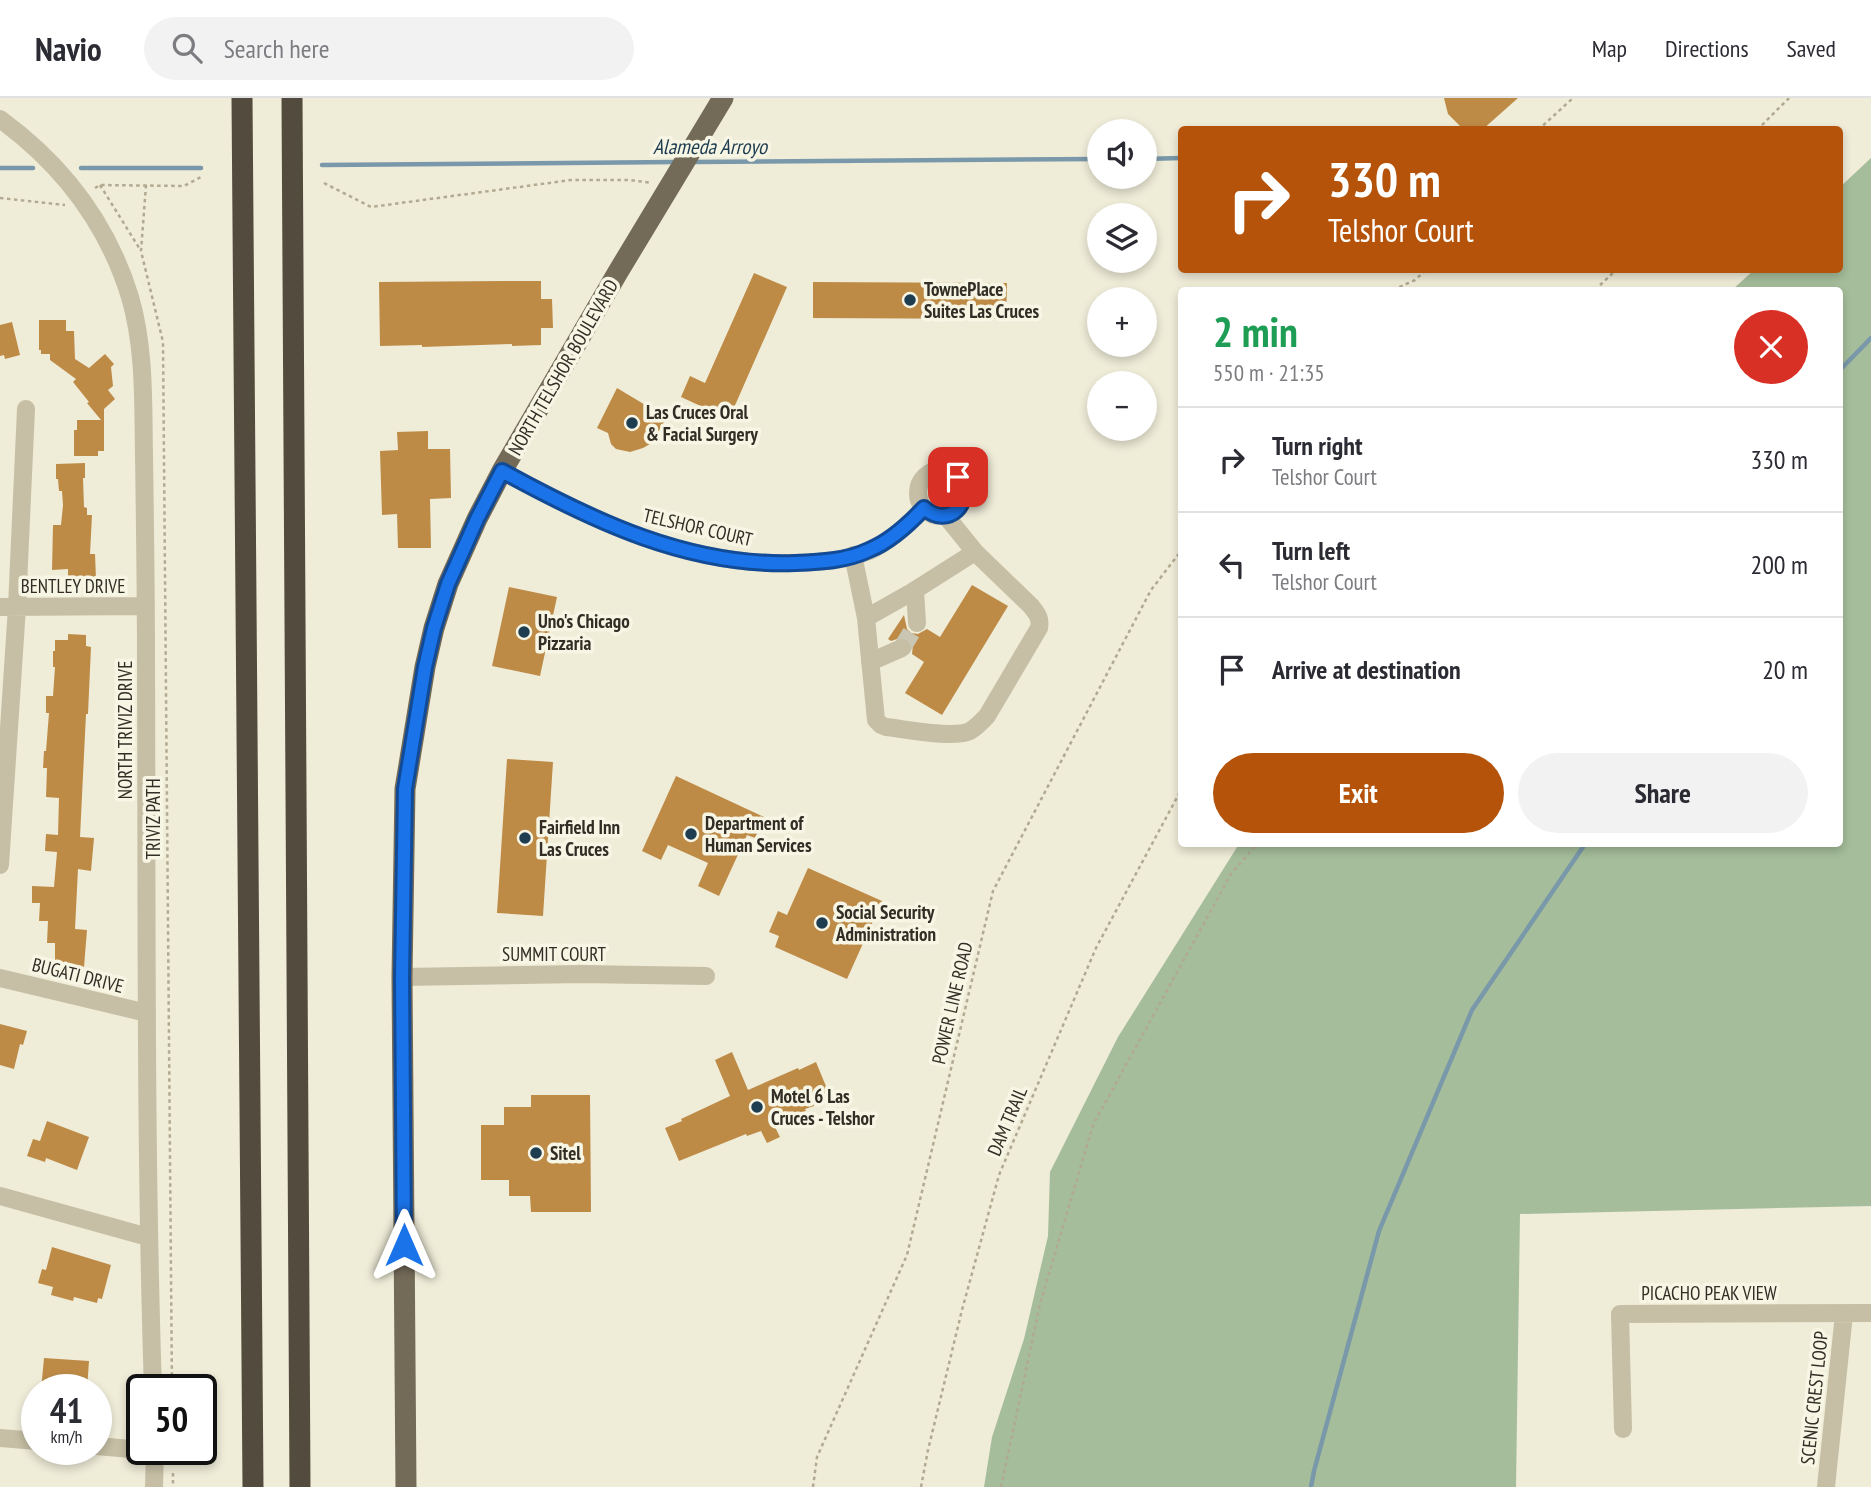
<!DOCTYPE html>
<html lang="en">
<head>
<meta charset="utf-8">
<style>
  body { margin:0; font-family:"PT Sans Narrow",sans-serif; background:#f2f2f3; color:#2b2b33; height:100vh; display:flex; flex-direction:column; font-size:26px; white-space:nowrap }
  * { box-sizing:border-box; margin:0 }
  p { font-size:23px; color:#7c7c81 }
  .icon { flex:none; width:38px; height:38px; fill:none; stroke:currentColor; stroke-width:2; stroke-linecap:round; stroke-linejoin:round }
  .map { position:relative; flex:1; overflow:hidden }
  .side { position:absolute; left:1178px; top:189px; width:665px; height:560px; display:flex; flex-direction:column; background:#fff; border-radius:7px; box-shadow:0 4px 10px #0003 }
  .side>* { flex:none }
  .top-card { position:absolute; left:1178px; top:28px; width:665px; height:147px; border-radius:7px; box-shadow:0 4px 10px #0003; background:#b45309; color:#fff; overflow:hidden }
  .controls { position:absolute; left:1087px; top:21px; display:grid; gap:14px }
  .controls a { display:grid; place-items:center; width:70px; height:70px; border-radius:50%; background:#fff; box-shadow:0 4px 10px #0003; font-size:35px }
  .speed { position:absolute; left:21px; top:1276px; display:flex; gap:14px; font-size:35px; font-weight:700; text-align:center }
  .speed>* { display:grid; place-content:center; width:91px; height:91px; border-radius:50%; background:#fff; box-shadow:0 4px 10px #0003; line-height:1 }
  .speed small { font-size:18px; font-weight:400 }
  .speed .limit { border:4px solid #111; border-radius:10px; background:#fff; color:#111 }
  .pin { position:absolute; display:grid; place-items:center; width:60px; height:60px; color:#fff; margin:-30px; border-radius:14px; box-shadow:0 4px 10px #0006 }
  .me { position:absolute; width:77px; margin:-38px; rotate:0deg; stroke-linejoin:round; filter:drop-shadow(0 0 5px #0008) }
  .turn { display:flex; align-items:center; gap:24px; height:147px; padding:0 35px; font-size:32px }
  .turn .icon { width:91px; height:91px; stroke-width:2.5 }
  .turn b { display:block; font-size:49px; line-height:60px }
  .round { display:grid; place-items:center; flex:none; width:74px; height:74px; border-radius:37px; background:#f2f2f3 }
  .overview { display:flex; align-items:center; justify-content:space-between; height:119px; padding:0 35px }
  h1 { font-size:42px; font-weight:800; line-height:52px; color:#1e9e55 }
  .button { display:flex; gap:14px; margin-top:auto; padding:14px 35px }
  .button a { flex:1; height:80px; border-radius:42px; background:#b45309; color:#fff; font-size:28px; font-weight:800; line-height:80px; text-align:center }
  .button a+a { background:#f2f2f3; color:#2b2b33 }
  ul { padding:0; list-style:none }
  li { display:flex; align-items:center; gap:21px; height:105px; padding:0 35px; border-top:2px solid #e1e1e2 }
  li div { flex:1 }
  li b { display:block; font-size:26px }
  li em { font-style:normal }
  header { display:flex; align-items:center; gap:42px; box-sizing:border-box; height:98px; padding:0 35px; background:#fff; border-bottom:2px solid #e1e1e2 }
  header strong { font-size:33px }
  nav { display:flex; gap:38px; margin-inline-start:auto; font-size:24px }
  .search { width:490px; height:63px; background:#f2f2f3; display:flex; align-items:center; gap:18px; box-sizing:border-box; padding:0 24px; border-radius:38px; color:#7c7c81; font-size:26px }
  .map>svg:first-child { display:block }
  .green { fill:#a5bd9a }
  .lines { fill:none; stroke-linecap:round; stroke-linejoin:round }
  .stream { stroke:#7998aa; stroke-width:4.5 }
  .building { fill:#be8b47 }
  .minor-tunnel { stroke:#c9c6b4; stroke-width:18; stroke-dasharray:18 9; stroke-linecap:butt }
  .path { stroke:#b1a990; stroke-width:2.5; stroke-dasharray:3.5 3.5; stroke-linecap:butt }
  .minor { stroke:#c6bfa5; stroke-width:18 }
  .major { stroke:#736a58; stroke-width:21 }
  .highway { stroke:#534b3d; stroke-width:21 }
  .route-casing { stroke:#114b97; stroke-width:18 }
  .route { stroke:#1a73e8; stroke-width:12 }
  .poi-dot { fill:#1f3d51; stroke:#f7f5e4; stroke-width:2.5 }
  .labels { text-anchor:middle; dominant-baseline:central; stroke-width:7; stroke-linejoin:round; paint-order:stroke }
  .poi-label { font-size:19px; font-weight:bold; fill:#322e26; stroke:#f7f5e4; text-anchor:start }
  .street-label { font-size:19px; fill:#322e26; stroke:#f7f5e4 }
  .water-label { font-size:21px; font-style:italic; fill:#1f3d51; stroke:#f7f5e4 }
</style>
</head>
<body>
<header>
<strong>Navio</strong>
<div class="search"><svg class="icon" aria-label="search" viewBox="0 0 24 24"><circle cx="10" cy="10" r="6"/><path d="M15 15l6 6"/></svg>Search here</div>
<nav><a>Map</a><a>Directions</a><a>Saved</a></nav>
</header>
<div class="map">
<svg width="1871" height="1389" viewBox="0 0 1871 1389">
  <rect width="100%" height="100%" fill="#efecd8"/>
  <path class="green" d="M1871 60V1108L1520 1116 1516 1389H984L992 1339 1024 1241 1048 1138 1050 1074 1118 939 1239 746H1839V192H1732L1754 172H1839V90Z"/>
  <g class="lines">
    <path class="stream" d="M1144 61 1181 60
      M694 64 1099 61
      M322 67 675 64
      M0 70H33
      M81 70H201
      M1839 273 1871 240
      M1311 1389 1314 1373 1379 1133 1472 912 1585 746"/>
  </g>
  <path class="building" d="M1444 0H1518L1482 32H1464L1448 16Z
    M754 175 787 189 729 321 681 299 690 278 705 285Z
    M503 183H541V201H552L553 230H541V247L512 248V246L422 249V247L380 248 379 184Z
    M813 184 1007 185 1006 221 813 220Z
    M39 222H66V233H74L75 261 89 270 105 256 114 266 111 269 113 288 108 292 115 301 104 311V353H98V358H74V332H77V322H101L87 305 89 304 73 284 76 281 50 262V256H41V252H39Z
    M12 224 20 257 5 261 4 257 0 258V227Z
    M617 290 667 320 650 346 643 350 630 354 616 351 611 346 608 335 597 330Z
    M428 333V351H450L451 400 430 401 431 450H398L397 416 382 417 380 353 398 352 397 334Z
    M85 365V380H83L84 409 87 410V417H92L90 456H95L96 481 68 482V471L52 472 53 427H61L63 407 62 393H59L58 381H56V366Z
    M972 487 1008 508 942 617 905 595 924 564 912 556 913 546 908 541 903 539 891 543 888 541 904 517 907 531 911 535 918 536 927 531 940 539Z
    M509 489 557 499 540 578 492 568Z
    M68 536 86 537V548L91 549 88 616H86L80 739 94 740 91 773 78 771 75 831 87 832 84 869 55 867V845H47L48 823H39L40 805H32V788L54 789 57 754 45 753 46 736 58 737 59 700 46 699 47 670H43L44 653H46L49 615H46V598H53L55 569H53V553H55V542H68Z
    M507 661 553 664 543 818 497 815Z
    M676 678 764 719 755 740 747 737 719 798 698 788 708 765 668 747 661 762 642 753Z
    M808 770 882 803 847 881 775 849 779 838 769 834 778 813 787 817Z
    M0 926 27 933 23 947 20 946 14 971 0 967Z
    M732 954 748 992 798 970 799 972 816 964 830 998 813 1005 814 1008 805 1011 806 1013 774 1027 780 1039 767 1045 761 1033 747 1038 746 1036 679 1063 665 1030 682 1023 681 1021 730 998 715 962Z
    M531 997H590L591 1114H531L530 1098H509V1082H481V1027H504V1009H531Z
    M47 1023 89 1039 77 1072 46 1060 45 1064 27 1058 33 1041 40 1043Z
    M52 1149 111 1167 102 1201 98 1200 97 1205 74 1199 73 1203 51 1197 53 1189 38 1185 42 1171 46 1172Z
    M44 1260 89 1263 87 1292H41Z"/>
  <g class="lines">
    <path class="minor-tunnel" d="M902 550 917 525"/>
    <path class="path" d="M1538 32 1573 0
      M1757 32 1789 0
      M324 85 371 109 571 82H630L652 85
      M100 87 141 153
      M146 87 141 153 163 244 172 1292
      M95 90 100 87 184 88 201 79
      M0 100 65 107
      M1393 192 1415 182 1426 172
      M1595 192 1616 172
      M173 1375V1389
      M813 1389 817 1359 907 1157 993 793 1151 492 1181 453
      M921 1389 928 1352 962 1212 999 1077 1096 850 1181 692
      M1001 1389 1040 1206 1093 1027 1231 776 1257 746"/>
    <path class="minor" d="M0 21C63 67 107 124 130 199 145 250 143 305 144 357 145 426 146 494 146 563 147 806 145 1049 153 1292
      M918 395a23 23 0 1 1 46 0a23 23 0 1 1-46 0Z
      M502 373C594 423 688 469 795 465 820 464 845 463 869 453 889 444 909 426 924 410
      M853 457 866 520 876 622 881 627 886 629C906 631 954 641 970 633 977 629 982 623 987 618L1039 530C1041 520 1037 516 1031 508L975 454 946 418
      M915 492 917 525
      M0 509 146 508
      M866 520 912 494 975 454
      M870 564 902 550
      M0 767 17 509 26 311
      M402 879 582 876 706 878
      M0 880 147 915
      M0 1098 148 1139
      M1623 1331 1620 1216 1871 1215
      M0 1340 37 1343
      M96 1348 155 1353
      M154 1389 155 1351
      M1826 1389 1844 1216"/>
    <path class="major" d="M406 1389 402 879 405 691 425 569 434 530 448 486 477 421 502 373 618 174 723 0"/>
    <path class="highway" d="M242 0 253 1389
      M292 0 300 1389"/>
  </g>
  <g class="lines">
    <defs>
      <path id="route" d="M404 1147 402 879 405 691 425 569 434 530 448 486 477 421 502 373C593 423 689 469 795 465 820 464 846 463 869 452 889 444 909 426 924 410 948 431 975 405 958 379"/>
    </defs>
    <use href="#route" class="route-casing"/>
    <use href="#route" class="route"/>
  </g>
  <g class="poi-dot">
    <circle cx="910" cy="202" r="7"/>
    <circle cx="632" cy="325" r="7"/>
    <circle cx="524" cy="534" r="7"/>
    <circle cx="691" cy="736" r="7"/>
    <circle cx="525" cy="740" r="7"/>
    <circle cx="822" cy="825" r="7"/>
    <circle cx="757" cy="1009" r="7"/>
    <circle cx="536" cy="1055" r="7"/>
  </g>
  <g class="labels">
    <g class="poi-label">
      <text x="924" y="191">TownePlace<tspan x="924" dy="22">Suites Las Cruces</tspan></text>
      <text x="646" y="314">Las Cruces Oral<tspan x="646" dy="22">&amp; Facial Surgery</tspan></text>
      <text x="538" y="523">Uno's Chicago<tspan x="538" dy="22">Pizzaria</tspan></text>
      <text x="705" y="725">Department of<tspan x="705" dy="22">Human Services</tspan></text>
      <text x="539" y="729">Fairfield Inn<tspan x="539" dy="22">Las Cruces</tspan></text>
      <text x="836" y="814">Social Security<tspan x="836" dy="22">Administration</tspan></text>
      <text x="771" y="998">Motel 6 Las<tspan x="771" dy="22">Cruces - Telshor</tspan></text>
      <text x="550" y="1055">Sitel</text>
    </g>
    <g class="street-label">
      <text transform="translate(563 269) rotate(-60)">NORTH TELSHOR BOULEVARD</text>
      <text transform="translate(698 429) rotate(13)">TELSHOR COURT</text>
      <text x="73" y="488">BENTLEY DRIVE</text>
      <text transform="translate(125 632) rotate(-90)">NORTH TRIVIZ DRIVE</text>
      <text transform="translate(153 721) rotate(-90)">TRIVIZ PATH</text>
      <text x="554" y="856">SUMMIT COURT</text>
      <text transform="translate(78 877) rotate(14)">BUGATI DRIVE</text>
      <text transform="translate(952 905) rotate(-77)">POWER LINE ROAD</text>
      <text transform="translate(1007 1023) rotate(-67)">DAM TRAIL</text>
      <text x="1709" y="1195">PICACHO PEAK VIEW</text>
      <text transform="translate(1814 1300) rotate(-84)">SCENIC CREST LOOP</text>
    </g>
    <g class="water-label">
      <text x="710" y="48">Alameda Arroyo</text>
    </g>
  </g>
</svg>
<div class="controls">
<a><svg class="icon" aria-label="sound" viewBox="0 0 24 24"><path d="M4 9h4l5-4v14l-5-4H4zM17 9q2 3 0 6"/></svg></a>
<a><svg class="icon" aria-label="layers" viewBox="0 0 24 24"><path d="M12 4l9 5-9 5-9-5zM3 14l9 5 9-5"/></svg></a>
<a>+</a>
<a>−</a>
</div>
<div class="speed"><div>41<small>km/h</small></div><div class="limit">50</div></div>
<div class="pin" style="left:958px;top:379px;background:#d93025"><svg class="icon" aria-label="arrive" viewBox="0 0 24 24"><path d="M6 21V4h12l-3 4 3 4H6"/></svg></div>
<svg class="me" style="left:404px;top:1147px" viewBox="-20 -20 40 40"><path d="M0-17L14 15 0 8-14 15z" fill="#1a73e8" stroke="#fff" stroke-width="4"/></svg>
<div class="top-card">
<div class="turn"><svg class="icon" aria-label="right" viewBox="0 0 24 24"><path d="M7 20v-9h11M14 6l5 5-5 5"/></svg><div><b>330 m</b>Telshor Court</div></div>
</div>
<section class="side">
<div class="overview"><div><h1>2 min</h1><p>550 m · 21:35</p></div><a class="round" style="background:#d93025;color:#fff"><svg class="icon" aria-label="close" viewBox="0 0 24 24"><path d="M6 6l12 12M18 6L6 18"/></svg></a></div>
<ul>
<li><svg class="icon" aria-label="right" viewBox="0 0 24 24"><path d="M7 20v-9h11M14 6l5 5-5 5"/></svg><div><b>Turn right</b><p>Telshor Court</p></div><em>330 m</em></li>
<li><svg class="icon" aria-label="left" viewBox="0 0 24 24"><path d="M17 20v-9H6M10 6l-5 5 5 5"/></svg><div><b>Turn left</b><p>Telshor Court</p></div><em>200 m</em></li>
<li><svg class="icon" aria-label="arrive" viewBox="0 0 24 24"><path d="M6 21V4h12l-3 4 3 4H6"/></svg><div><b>Arrive at destination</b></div><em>20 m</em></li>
</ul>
<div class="button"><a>Exit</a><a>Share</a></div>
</section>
</div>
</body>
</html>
